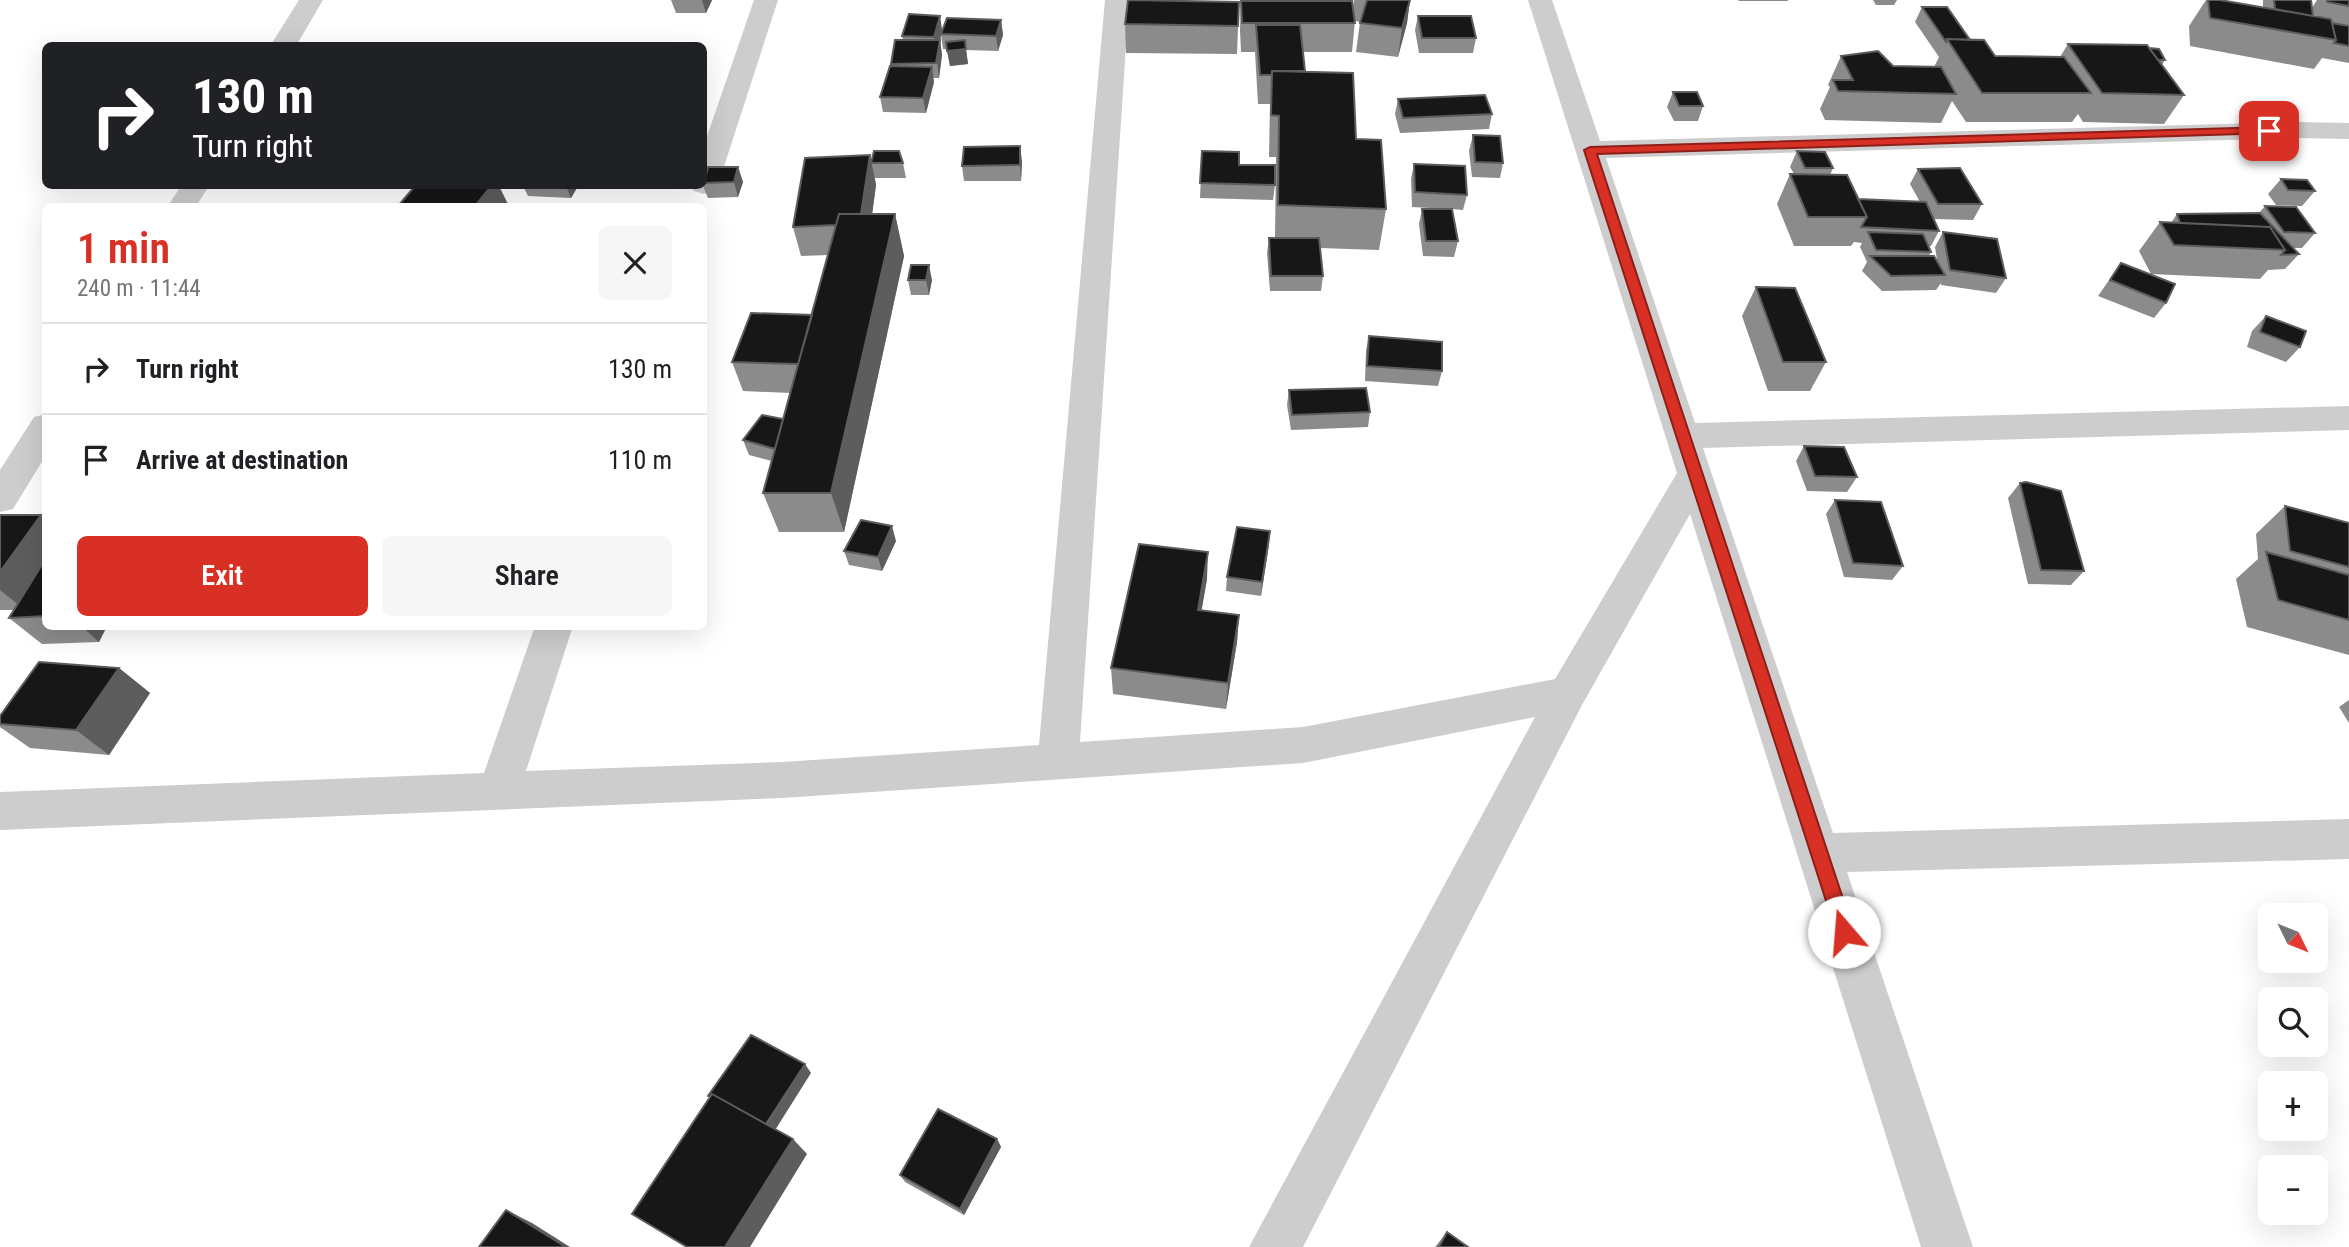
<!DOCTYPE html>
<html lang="en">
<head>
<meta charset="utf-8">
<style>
  body { margin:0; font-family:"Roboto Condensed",sans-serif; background:#f6f6f6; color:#202124; height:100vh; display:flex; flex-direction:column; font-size:26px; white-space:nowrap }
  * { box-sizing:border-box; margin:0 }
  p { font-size:23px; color:#757577 }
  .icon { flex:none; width:38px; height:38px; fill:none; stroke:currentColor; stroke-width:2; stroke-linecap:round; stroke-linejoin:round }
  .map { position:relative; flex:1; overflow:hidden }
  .sheet { position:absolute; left:42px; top:203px; width:665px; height:427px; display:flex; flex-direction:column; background:#fff; border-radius:10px; box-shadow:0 7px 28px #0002 }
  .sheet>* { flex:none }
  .banner { position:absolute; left:42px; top:42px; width:665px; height:147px; border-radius:10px; box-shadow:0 7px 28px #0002; background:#202124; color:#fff; overflow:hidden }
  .needle { width:46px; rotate:133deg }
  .buttons { position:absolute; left:2258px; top:903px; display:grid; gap:14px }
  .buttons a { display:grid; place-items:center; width:70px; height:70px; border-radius:10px; background:#fff; box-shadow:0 7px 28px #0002; font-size:35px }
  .pin { position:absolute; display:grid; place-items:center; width:60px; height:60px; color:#fff; margin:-30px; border-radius:14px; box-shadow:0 4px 10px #0006 }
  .me { position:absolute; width:77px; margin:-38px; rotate:342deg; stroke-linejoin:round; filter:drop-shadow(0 0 5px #0008) }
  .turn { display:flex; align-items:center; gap:24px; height:147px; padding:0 35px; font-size:32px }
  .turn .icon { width:91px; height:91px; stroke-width:2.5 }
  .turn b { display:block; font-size:49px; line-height:60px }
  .round { display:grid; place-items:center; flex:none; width:74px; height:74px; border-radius:10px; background:#f6f6f6 }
  .headline { display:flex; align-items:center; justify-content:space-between; height:119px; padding:0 35px }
  h1 { font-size:42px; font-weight:600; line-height:52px; color:#d93025 }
  .primary-button { display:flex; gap:14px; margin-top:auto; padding:14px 35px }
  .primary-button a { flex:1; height:80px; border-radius:10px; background:#d93025; color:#fff; font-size:28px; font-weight:600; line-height:80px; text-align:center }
  .primary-button a+a { background:#f6f6f6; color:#202124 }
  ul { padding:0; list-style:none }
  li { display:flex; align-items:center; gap:21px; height:91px; padding:0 35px; border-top:2px solid #e0e0e0 }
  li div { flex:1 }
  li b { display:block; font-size:26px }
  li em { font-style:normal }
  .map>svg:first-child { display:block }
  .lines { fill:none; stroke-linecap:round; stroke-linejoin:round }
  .minor { fill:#cdcdcd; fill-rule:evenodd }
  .wall { fill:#8b8b8b }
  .shaded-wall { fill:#5d5d5d }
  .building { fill:#171717; stroke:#5d5d5d; stroke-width:2 }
  .route { fill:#d93025; stroke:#8d1f18; stroke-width:2 }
</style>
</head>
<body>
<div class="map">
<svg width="2349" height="1247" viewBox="0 0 2349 1247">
  <rect width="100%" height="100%" fill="#fff"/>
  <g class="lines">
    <path class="minor" d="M299 0H323L296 46H270Z
      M754 0H778L718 185 714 191 704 194 694 191 690 186H704V145Z
      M1105 0H1129L1080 742 1303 727 1555 679 1677 473 1528 0H1552L1600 141 2296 122 2349 123V139L2296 138 1606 158 1695 423 2349 406V430L1703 448 1833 833 2349 819V859L1847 872 1973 1247H1921L1690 514 1582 705 1303 1247H1249L1535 717 1303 763 782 798 0 830V792L484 773 535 626H573L526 771 782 762 1039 745Z
      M181 186H209L196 206H168Z
      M46 414V455L13 509 0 512V470L34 417Z"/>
  </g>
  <path class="wall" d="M671 0H712L706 13H676Z
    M1241 0H1291V1L1353 0V6L1354 0H1410L1407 23 1398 57 1356 52 1360 22 1355 21 1352 52H1303L1305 71 1356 139 1386 209 1379 250 1320 248 1323 276 1321 291H1270L1267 253 1269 238H1275L1276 157H1269L1270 104H1258L1255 52H1241L1240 30Z
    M1738 0H1788V1H1739Z
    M1873 0H1897L1894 5H1876Z
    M2206 0H2220L2263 8V0H2311L2312 8 2317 0H2349V63L2322 58 2314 69 2190 46 2189 26Z
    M1239 2 1237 54 1126 53 1125 24Z
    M1922 7 1995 56 2060 57 2068 44 2149 48 2165 60 2162 65 2184 95 2164 124 2083 122 2078 114 2072 122H1966L1952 101 1941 123 1825 120 1820 109 1830 87 1828 85 1841 56 1893 66 1934 67 1939 57 1915 22Z
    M940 16 942 31 1001 20 1003 35 998 51 966 50 968 64 950 66 947 49H943L941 35 940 40 942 55 939 78H933L934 82 926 113 883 112 880 97 891 66V64L903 40 902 36Z
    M1418 16 1476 38 1473 53H1419L1415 30Z
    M1673 92 1703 106 1698 121H1674L1667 107Z
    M1398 99 1492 114 1489 129 1400 133 1395 114Z
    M1473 135 1503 163 1500 178 1472 177 1469 151Z
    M1202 151 1239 165 1275 185 1273 200 1200 198Z
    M1797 151 1833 168 1830 175 1858 199 1920 202 1910 184 1918 169 1982 204 1973 220 1934 219 1939 231 1931 246H1929L1931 252 1929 256 1937 260 1935 247 1943 232 2006 278 1996 293 1941 285V283L1936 290 1882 291 1862 271 1867 262 1860 247 1862 243 1854 242 1851 246H1794L1777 204 1790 174H1794L1790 167Z
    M1022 161 1021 181H964L962 166Z
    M871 162 903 163 906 178H875L876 185 872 214H895L904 256 844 532H779L763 493 772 461 749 455 743 440 783 419 791 393 743 391 732 362 812 315 828 255 801 256 793 227Z
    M1414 164 1467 195 1463 210 1452 209 1458 241 1454 257 1423 256 1419 224 1422 209H1447L1412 207 1411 179Z
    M738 167 743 182 738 197 708 198 703 186 704 180Z
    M2281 179 2315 191 2302 206 2276 205 2268 194Z
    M523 186H578L571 198 528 196Z
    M2265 206 2315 233 2302 248H2293L2299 254 2285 269 2268 270 2260 279 2151 274 2139 251 2160 222 2171 223 2177 214 2259 213Z
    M2121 263 2166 303 2154 318 2098 296Z
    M908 280H932L929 295H911Z
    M1756 287 1826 362 1810 391H1768L1742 316Z
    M2266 316 2300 347 2286 362 2247 347 2252 331Z
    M1369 336 1442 371 1438 386 1365 381 1366 351Z
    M1289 390 1370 412 1368 427 1291 430 1287 405Z
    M1804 446 1857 477 1847 492 1807 491 1796 461Z
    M2020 483 2084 571 2071 585 2028 584 2008 498Z
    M1835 500 1903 566 1892 580 1844 577 1826 514Z
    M2285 506 2349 523V655L2247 627 2236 579 2258 559 2256 534Z
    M0 515H41L46 519V626H107L99 642 42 644 9 618 14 610H0Z
    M1270 531 1261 596 1226 591 1227 577Z
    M896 541 882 571 849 565 844 551Z
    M1207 579 1201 611 1239 615 1237 642 1226 709 1113 694 1111 668Z
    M119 668 150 693 109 755 30 748 0 727V716Z
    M2349 700V723L2339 707Z
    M997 1139 1001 1147 964 1215 905 1182 900 1175Z
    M1447 1232 1468 1247H1435Z"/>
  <path class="shaded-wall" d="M702 0H712L706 13Z
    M1410 0 1407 23 1398 57 1402 28Z
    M940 16 942 31 940 40 942 55 939 78 934 37Z
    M1001 20 1003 35 998 51 996 36Z
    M966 49 968 64 950 66 947 51Z
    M932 67 934 82 926 113 923 98Z
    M1020 146 1022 161 1021 181 1020 165Z
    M870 155 876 185 867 253 860 224Z
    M738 167 743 182 738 197 734 182Z
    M491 186H499L509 206H475Z
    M566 186H578L571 198Z
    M895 214 904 256 844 532 831 493Z
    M929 265 932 280 929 295 926 280Z
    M41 515 46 519V581L25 610 0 590V572Z
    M892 526 896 541 882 571 878 557Z
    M1270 531 1269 545 1261 596 1262 582Z
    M1208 552 1207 579 1197 637 1198 610Z
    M1239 615 1237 642 1226 709 1228 683Z
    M81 626H107L99 642Z
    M119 668 150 693 109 755 76 730Z
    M805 1064 811 1073 772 1135 765 1127Z
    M793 1139 807 1154 750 1247H725Z
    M997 1139 1001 1147 964 1215 960 1209Z
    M506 1210 532 1223 570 1247H566Z"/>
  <path class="building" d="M1128 0 1239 2 1238 26 1125 24Z
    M1367 0H1410L1402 28 1360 23Z
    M2208 0H2220L2331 19 2336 40 2210 18Z
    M2274 0H2311L2313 16 2275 9Z
    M2327 0H2349V6L2327 2Z
    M1241 1H1352L1355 23H1242Z
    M1922 7H1947L1970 40 1947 39 1946 42Z
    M909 14 940 16 934 37 902 36Z
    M1418 16H1471L1476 38H1422Z
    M947 18 1001 20 996 36 941 34Z
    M2332 23 2349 26V46L2334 43 2336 40Z
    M1256 25H1300L1305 71H1272V75H1260Z
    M1947 39 1984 40 1995 56 2064 57 2091 93H1982Z
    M895 40H940L936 63 891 64Z
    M965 40 966 49 947 51 946 42Z
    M2068 44 2147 45 2184 95 2102 93Z
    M2149 48 2159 49 2165 60H2158Z
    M1878 51 1893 66 1941 67 1956 94 1838 91 1833 80H1853L1841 56Z
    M890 66 932 67 923 98 880 97Z
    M1272 71 1353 73 1356 139 1381 140 1386 209 1278 205 1279 116 1271 115Z
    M1673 92H1697L1703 106H1679Z
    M1485 95 1492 114 1403 118 1398 99Z
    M1473 135 1500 136 1503 163 1475 162Z
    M1020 146V165L962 166 964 147Z
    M874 151H899L903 163H871Z
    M1202 151 1239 152V165H1275V185L1200 183Z
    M1797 151 1825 152 1833 168H1805Z
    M870 155 861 214H839L836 225 793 227 805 158Z
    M1414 164 1465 166 1467 195 1415 192Z
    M708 167H738L734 182 704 183Z
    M1960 168 1982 204H1938L1918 169Z
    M1790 174 1847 175 1867 217H1808Z
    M2281 179 2307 180 2315 191 2288 190Z
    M415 186H491L475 206H398Z
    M1858 199 1926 202 1939 231 1861 227 1867 217Z
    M2265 206 2296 207 2315 233 2284 232Z
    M1422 209H1452L1458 241H1426Z
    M2260 213 2299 254 2281 255 2285 250 2270 227 2180 223 2177 214Z
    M839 214H895L831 493H763Z
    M2160 222 2270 227 2285 250 2174 245Z
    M1868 232 1923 234 1931 252 1876 250Z
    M1943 232 1997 239 2006 278 1950 270Z
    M1269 238H1319L1323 276H1271Z
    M1870 256H1934L1945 275 1891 276Z
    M2121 263 2175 284 2166 303 2110 280Z
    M911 265H929L926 280H908Z
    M1756 287 1795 288 1826 362H1783Z
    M751 313 812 315 798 364 732 362Z
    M2266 316 2306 331 2300 347 2260 332Z
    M1369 336 1442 342V371L1367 366Z
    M1366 388 1370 412 1292 415 1289 390Z
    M762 415 783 419 775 449 743 440Z
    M1804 446 1844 447 1857 477 1815 476Z
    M2026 482 2061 491 2084 571 2041 570 2020 483Z
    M1835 500 1881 502 1903 566 1853 563Z
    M2285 506 2349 523V567L2290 551Z
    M0 515H41L0 572Z
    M861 520 892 526 878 557 844 551Z
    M1237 527 1270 531 1262 582 1227 577Z
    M1139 544 1208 552 1198 610 1239 615 1228 683 1111 668Z
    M2266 552 2349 575V620L2278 600Z
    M46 558V616L9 618Z
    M39 662 119 668 76 730 0 724V716Z
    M751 1035 805 1064 766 1124 712 1094 710 1097 708 1096Z
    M712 1094 793 1139 725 1247H687L632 1214Z
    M938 1109 997 1139 960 1209 900 1175Z
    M506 1210 566 1247H479Z
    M1447 1232 1468 1247H1439Z"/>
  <path class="route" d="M2269 127 2275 131 2273 133 1597 154 1854 932 1851 938 1844 940 1838 938 1584 150 1590 147Z"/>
</svg>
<div class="buttons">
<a><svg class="needle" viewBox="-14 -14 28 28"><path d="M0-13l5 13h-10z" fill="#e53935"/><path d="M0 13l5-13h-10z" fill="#757577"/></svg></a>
<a><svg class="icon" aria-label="search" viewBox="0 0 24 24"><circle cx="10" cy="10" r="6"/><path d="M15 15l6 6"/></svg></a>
<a>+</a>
<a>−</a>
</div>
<div class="pin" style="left:2269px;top:131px;background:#d93025"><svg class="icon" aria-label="arrive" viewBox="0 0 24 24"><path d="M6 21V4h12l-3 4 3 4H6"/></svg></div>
<svg class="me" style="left:1844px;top:932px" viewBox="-20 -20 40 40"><circle r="19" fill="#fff"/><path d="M0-13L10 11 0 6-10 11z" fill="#d93025"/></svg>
<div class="banner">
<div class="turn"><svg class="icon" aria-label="right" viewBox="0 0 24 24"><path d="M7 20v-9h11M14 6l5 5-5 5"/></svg><div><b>130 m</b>Turn right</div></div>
</div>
<section class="sheet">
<div class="headline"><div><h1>1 min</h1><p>240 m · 11:44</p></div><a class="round"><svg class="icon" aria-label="close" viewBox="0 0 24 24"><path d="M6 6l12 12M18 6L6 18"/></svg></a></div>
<ul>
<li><svg class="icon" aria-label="right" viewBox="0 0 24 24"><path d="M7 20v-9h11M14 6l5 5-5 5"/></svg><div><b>Turn right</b></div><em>130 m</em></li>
<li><svg class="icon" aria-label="arrive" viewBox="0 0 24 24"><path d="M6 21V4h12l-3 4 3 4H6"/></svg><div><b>Arrive at destination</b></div><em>110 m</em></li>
</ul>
<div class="primary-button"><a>Exit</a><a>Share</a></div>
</section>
</div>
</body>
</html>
